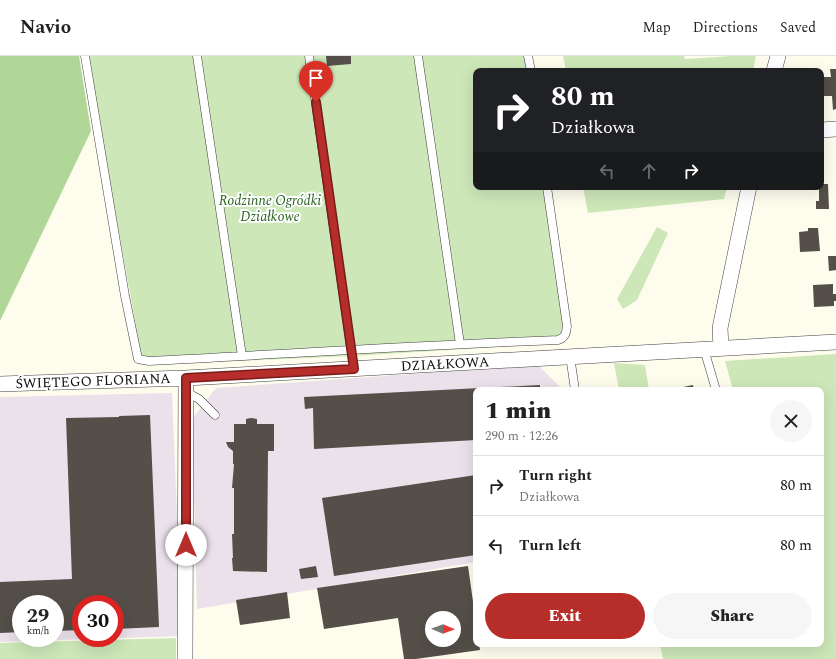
<!DOCTYPE html>
<html lang="en">
<head>
<meta charset="utf-8">
<style>
  body { margin:0; font-family:Spectral,serif; background:#f6f6f6; color:#222; height:100vh; display:flex; flex-direction:column; font-size:15px; white-space:nowrap }
  * { box-sizing:border-box; margin:0 }
  p { font-size:13px; color:#767676 }
  .icon { flex:none; width:22px; height:22px; fill:none; stroke:currentColor; stroke-width:2; stroke-linecap:round; stroke-linejoin:round }
  .map { position:relative; flex:1; overflow:hidden }
  .sheet { position:absolute; left:473px; top:331px; width:351px; height:260px; display:flex; flex-direction:column; background:#fff; border-radius:8px; box-shadow:0 4px 16px #0002 }
  .sheet>* { flex:none }
  .hud { position:absolute; left:473px; top:12px; width:351px; height:122px; border-radius:8px; box-shadow:0 4px 16px #0002; background:#202124; color:#fff; overflow:hidden }
  .needle { width:26px; rotate:91deg }
  .tools { position:absolute; left:425px; top:555px; display:grid; gap:8px }
  .tools a { display:grid; place-items:center; width:36px; height:36px; border-radius:50%; background:#fff; box-shadow:0 4px 16px #0002; font-size:20px }
  .speed { position:absolute; left:12px; top:539px; display:flex; gap:8px; font-size:20px; font-weight:700; text-align:center }
  .speed>* { display:grid; place-content:center; width:52px; height:52px; border-radius:50%; background:#fff; box-shadow:0 4px 16px #0002; line-height:1 }
  .speed small { font-size:10px; font-weight:400 }
  .speed .limit { border:6px solid #d22; background:#fff; color:#111 }
  .pin { position:absolute; display:grid; place-items:center; width:34px; height:34px; color:#fff; margin:-41px -17px; border-radius:50% 50% 50% 0; rotate:-45deg; box-shadow:0 0 4px #0007 }
  .pin .icon { rotate:45deg }
  .me { position:absolute; width:44px; margin:-22px; rotate:0deg; stroke-linejoin:round; filter:drop-shadow(0 0 3px #0008) }
  .turn { display:flex; align-items:center; gap:14px; height:84px; padding:0 12px; font-size:18px }
  .turn .icon { width:52px; height:52px; stroke-width:2.5 }
  .turn b { display:block; font-size:28px; line-height:34px }
  .lanes { display:flex; align-items:center; height:38px; padding:0 12px; background:#0003; justify-content:center; gap:20px; direction:ltr }
  .lanes .off { opacity:.35 }
  .round { display:grid; place-items:center; flex:none; width:42px; height:42px; border-radius:21px; background:#f6f6f6 }
  .summary { display:flex; align-items:center; justify-content:space-between; height:68px; padding:0 12px }
  h1 { font-size:24px; font-weight:800; line-height:30px }
  .cta { display:flex; gap:8px; margin-top:auto; padding:8px 12px }
  .cta a { flex:1; height:46px; border-radius:24px; background:#b72d2a; color:#fff; font-size:16px; font-weight:800; line-height:46px; text-align:center }
  .cta a+a { background:#f6f6f6; color:#222 }
  ul { padding:0; list-style:none }
  li { display:flex; align-items:center; gap:12px; height:60px; padding:0 12px; border-top:1px solid #e0e0e0 }
  li div { flex:1 }
  li b { display:block; font-size:15px }
  li em { font-style:normal }
  header { display:flex; align-items:center; gap:24px; box-sizing:border-box; height:56px; padding:0 20px; background:#fff; border-bottom:1px solid #e0e0e0 }
  header strong { font-size:19px }
  nav { display:flex; gap:22px; margin-inline-start:auto; font-size:14px }
  .map>svg:first-child { display:block }
  .industrial { fill:#ebe1eb; fill-rule:evenodd }
  .green { fill:#cde7b8 }
  .forest { fill:#b0d798 }
  .building { fill:#554f4a; fill-rule:evenodd }
  .lines { fill:none; stroke-linecap:round; stroke-linejoin:round }
  .service-casing { stroke:#404040; stroke-width:9 }
  .minor-casing { stroke:#404040; stroke-width:16 }
  .service { stroke:#fff; stroke-width:8 }
  .minor { stroke:#fff; stroke-width:15 }
  .route-casing { stroke:#771d1b; stroke-width:10 }
  .route { stroke:#b72d2a; stroke-width:7 }
  .labels { text-anchor:middle; dominant-baseline:central; stroke-width:4; stroke-linejoin:round; paint-order:stroke }
  .park-label { font-size:14px; font-style:italic; fill:#296220; stroke:#fff }
  .street-label { font-size:14px; fill:#0d0d0d; stroke:#fff }
</style>
</head>
<body>
<header>
<strong>Navio</strong>
<nav><a>Map</a><a>Directions</a><a>Saved</a></nav>
</header>
<div class="map">
<svg width="836" height="603" viewBox="0 0 836 603">
  <rect width="100%" height="100%" fill="#fefced"/>
  <path class="industrial" d="M538 309 563 334H476V506L197 553 192 363 216 332Z
    M172 337 182 580 0 586V341ZM21 548H55V582H21ZM81 548H115V582H81Z"/>
  <path class="green" d="M87 0H532L534 15H476V131H550L571 277 564 287 352 300 143 309Z
    M563 0H684L685 3 731 0H756L753 15H566Z
    M583 131H727L724 143 588 157Z
    M657 171 668 177 637 244 623 253 617 243Z
    M836 298V603H663L660 588H821V334H733L725 305Z
    M614 307 645 309 649 334H619Z
    M176 582V603H0V587Z"/>
  <path class="forest" d="M0 0H79L91 75 0 265Z"/>
  <path class="building" d="M326 0H351V8L327 10Z
    M830 13H836V53L833 54 832 40H821V21H831Z
    M821 128H828L829 153H816V145H819V131H821Z
    M808 172H818L820 195 800 196 799 176 808 175Z
    M828 200H836V214L829 215Z
    M833 228V238H836V245H834V250L814 251 813 229Z
    M540 329V334H476V384L314 393 313 352 305 353 304 341Z
    M693 329 694 334H673V333Z
    M150 359 159 571 115 573V548H81V574L55 575V548H21V576L0 577V526L72 523 66 362 119 361V360Z
    M251 362 257 363V368H274V395H268L267 516 233 515 232 502H233L232 478H234V432H232L234 408H233V395L228 391 226 386H234V368H246V363Z
    M476 419V499L334 520 322 442Z
    M316 510 318 521 301 523 299 513Z
    M468 510 476 567V588H479L480 594 416 603H404L398 562 324 573 317 532ZM432 562H454V584H432Z
    M287 536 290 562 240 569 236 544Z"/>
  <g class="lines">
    <defs>
      <path id="service" d="M85 0 125 240 138 303 149 305C285 298 421 289 558 284 566 281 566 277 567 270L547 131
        M197 0 242 300
        M309 0 354 313
        M418 0 460 288
        M528 0 531 15
        M704 293 716 334
        M570 300 575 334
        M186 336 199 343 215 359"/>
      <path id="minor" d="M774 15 778 0
        M821 74 836 73
        M721 292 720 272 749 131
        M0 328 186 322 836 286
        M185 603 186 322"/>
    </defs>
    <use href="#service" class="service-casing"/>
    <use href="#minor" class="minor-casing"/>
    <use href="#service" class="service"/>
    <use href="#minor" class="minor"/>
  </g>
  <g class="lines">
    <defs>
      <path id="route" d="M186 489V322L354 313 316 46"/>
    </defs>
    <use href="#route" class="route-casing"/>
    <use href="#route" class="route"/>
  </g>
  <g class="labels">
    <g class="park-label">
      <text x="270" y="144">Rodzinne Ogródki<tspan x="270" dy="16">Działkowe</tspan></text>
    </g>
    <g class="street-label">
      <text transform="translate(445 308) rotate(-3)">DZIAŁKOWA</text>
      <text transform="translate(93 325) rotate(-2)">ŚWIĘTEGO FLORIANA</text>
    </g>
  </g>
</svg>
<div class="tools">
<a><svg class="needle" viewBox="-14 -14 28 28"><path d="M0-13l5 13h-10z" fill="#e53935"/><path d="M0 13l5-13h-10z" fill="#767676"/></svg></a>
</div>
<div class="speed"><div>29<small>km/h</small></div><div class="limit">30</div></div>
<div class="pin" style="left:316px;top:46px;background:#d93025"><svg class="icon" aria-label="arrive" viewBox="0 0 24 24"><path d="M6 21V4h12l-3 4 3 4H6"/></svg></div>
<svg class="me" style="left:186px;top:489px" viewBox="-20 -20 40 40"><circle r="19" fill="#fff"/><path d="M0-13L10 11 0 6-10 11z" fill="#b72d2a"/></svg>
<div class="hud">
<div class="turn"><svg class="icon" aria-label="right" viewBox="0 0 24 24"><path d="M7 20v-9h11M14 6l5 5-5 5"/></svg><div><b>80 m</b>Działkowa</div></div>
<div class="lanes"><svg class="icon off" aria-label="left" viewBox="0 0 24 24"><path d="M17 20v-9H6M10 6l-5 5 5 5"/></svg><svg class="icon off" aria-label="ahead" viewBox="0 0 24 24"><path d="M12 20V5M6 11l6-6 6 6"/></svg><svg class="icon" aria-label="right" viewBox="0 0 24 24"><path d="M7 20v-9h11M14 6l5 5-5 5"/></svg></div>
</div>
<section class="sheet">
<div class="summary"><div><h1>1 min</h1><p>290 m · 12:26</p></div><a class="round"><svg class="icon" aria-label="close" viewBox="0 0 24 24"><path d="M6 6l12 12M18 6L6 18"/></svg></a></div>
<ul>
<li><svg class="icon" aria-label="right" viewBox="0 0 24 24"><path d="M7 20v-9h11M14 6l5 5-5 5"/></svg><div><b>Turn right</b><p>Działkowa</p></div><em>80 m</em></li>
<li><svg class="icon" aria-label="left" viewBox="0 0 24 24"><path d="M17 20v-9H6M10 6l-5 5 5 5"/></svg><div><b>Turn left</b></div><em>80 m</em></li>
</ul>
<div class="cta"><a>Exit</a><a>Share</a></div>
</section>
</div>
</body>
</html>
